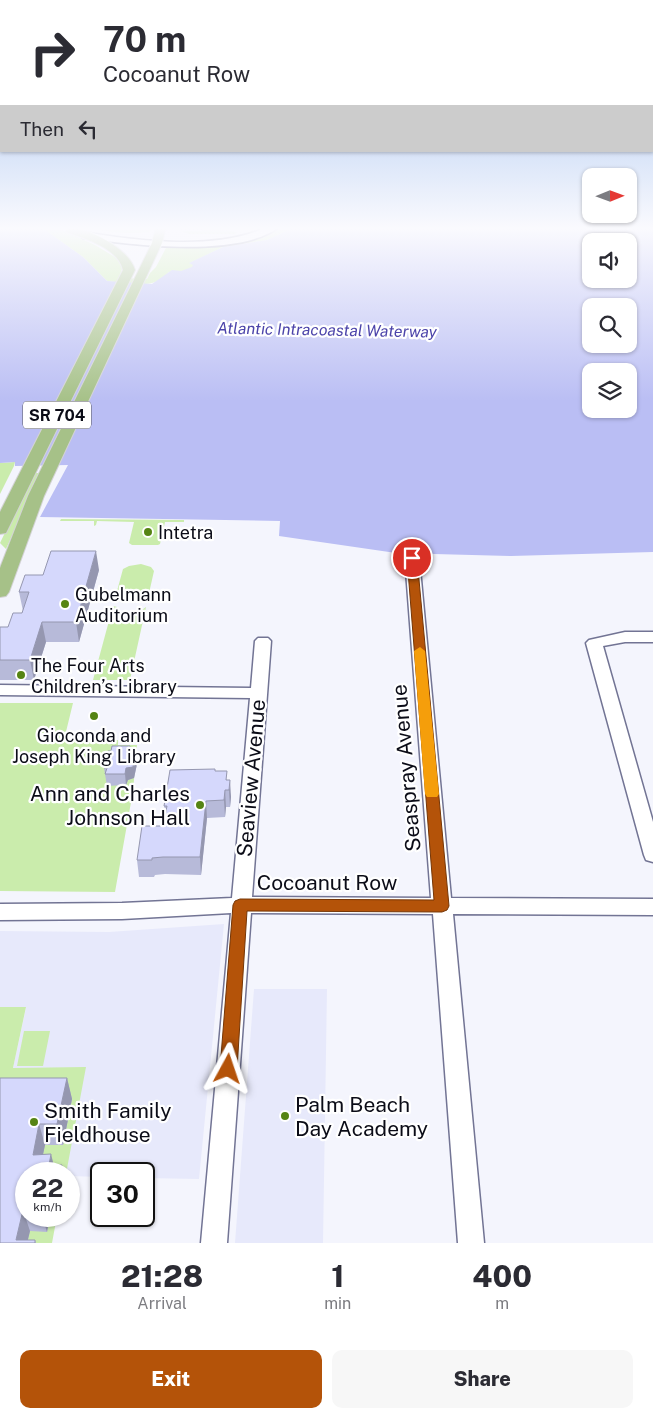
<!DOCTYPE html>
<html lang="en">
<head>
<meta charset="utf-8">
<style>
  body { margin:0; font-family:"Public Sans",sans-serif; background:#f7f7f7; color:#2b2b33; height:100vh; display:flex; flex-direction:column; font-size:19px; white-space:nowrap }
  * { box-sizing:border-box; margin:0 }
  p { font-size:16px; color:#7c7c81 }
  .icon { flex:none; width:28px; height:28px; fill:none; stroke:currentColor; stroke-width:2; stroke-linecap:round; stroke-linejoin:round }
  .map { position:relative; height:1243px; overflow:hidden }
  .details { display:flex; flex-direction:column; background:#fff; flex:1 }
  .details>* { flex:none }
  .top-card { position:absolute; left:0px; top:0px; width:654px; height:152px; box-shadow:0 1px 4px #0004; background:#fff; color:#2b2b33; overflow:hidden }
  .needle { width:32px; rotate:89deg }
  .fabs { position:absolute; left:582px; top:168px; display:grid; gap:10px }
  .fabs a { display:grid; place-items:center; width:55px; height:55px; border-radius:10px; background:#fff; box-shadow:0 1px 4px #0004; font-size:25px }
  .speed { position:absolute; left:15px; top:1162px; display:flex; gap:10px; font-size:25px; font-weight:700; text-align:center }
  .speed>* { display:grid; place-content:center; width:65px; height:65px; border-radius:50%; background:#fff; box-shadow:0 1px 4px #0004; line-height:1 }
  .speed small { font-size:12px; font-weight:400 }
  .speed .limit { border:2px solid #111; border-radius:8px; background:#fff; color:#111 }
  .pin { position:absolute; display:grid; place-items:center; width:42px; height:42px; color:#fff; margin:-21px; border:2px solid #fff; border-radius:50%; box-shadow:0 1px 5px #0007 }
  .me { position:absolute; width:55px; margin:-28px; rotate:5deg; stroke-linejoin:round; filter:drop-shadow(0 0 4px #0008) }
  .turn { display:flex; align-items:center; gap:18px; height:105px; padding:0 20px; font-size:22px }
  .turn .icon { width:65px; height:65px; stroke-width:2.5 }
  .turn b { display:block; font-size:35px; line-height:42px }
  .then { display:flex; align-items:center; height:48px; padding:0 20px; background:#0003; gap:10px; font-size:19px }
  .eta { display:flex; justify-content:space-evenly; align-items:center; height:85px; text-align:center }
  .eta b { font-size:30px; font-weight:800; line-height:35px }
  .button { display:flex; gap:10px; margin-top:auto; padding:10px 20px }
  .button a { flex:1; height:58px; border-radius:10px; background:#b45309; color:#fff; font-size:20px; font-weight:800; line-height:58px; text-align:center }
  .button a+a { background:#f7f7f7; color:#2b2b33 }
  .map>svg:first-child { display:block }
  .built { fill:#e7e9fb }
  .green { fill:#caecac }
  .water { fill:#babef4; fill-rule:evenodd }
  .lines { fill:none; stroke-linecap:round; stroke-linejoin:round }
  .minor-casing { stroke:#727494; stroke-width:3 }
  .major-casing { stroke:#d3d3d5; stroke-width:2 }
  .minor { fill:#fff; fill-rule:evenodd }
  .major { fill:#a6c188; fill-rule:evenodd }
  .wall { fill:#b7bad9 }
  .shaded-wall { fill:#9597b0 }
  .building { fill:#d5d8fc; stroke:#9597b0 }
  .route { fill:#b45309; stroke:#753606 }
  .slow { fill:#f59e0b }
  .poi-dot { fill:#558413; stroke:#fff; stroke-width:2 }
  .labels { text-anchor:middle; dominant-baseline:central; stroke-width:4.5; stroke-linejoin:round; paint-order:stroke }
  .far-water-label { font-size:16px; font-style:italic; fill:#4c44aa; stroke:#fff }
  .shield { fill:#fff; stroke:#54555d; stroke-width:1 }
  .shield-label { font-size:16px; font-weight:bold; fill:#0b0c17 }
  .poi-label { font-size:18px; fill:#0b0c17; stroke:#fff; text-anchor:start }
  .near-street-label { font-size:21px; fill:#0b0c17; stroke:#fff }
  .near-poi-label { font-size:21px; fill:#0b0c17; stroke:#fff; text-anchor:start }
</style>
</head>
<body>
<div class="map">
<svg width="653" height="1243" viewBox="0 0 653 1243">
  <rect width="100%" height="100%" fill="#f4f5fd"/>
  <path class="built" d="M224 924 199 1179 144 1178V1174H101V1177L69 1176 13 1068 26 1008 0 1007V931L109 932Z
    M254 989H327L323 1243H235Z"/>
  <path class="green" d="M41 227H56L95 245 120 260 122 269 119 278 147 279 150 273 156 267 167 246 237 243 263 238 280 227H295L267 240 223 247 190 263 199 266 182 274 169 272C155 291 127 283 107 281L83 257Z
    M89 227H153L149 232C129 234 109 233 89 227Z
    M210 228 237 232 235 234H189L181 231H200Z
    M15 462 14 466 0 494V463Z
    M34 473H40L6 549 0 543Z
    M61 519 184 520V522H165L160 544 158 545H132L129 543 134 522 97 521 96 525 94 526V521H60Z
    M141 564 151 567 154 571 147 602H145L142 592 132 589 121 596 119 602H114L123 569 129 566Z
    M113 606 117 607V612L126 619 132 617 146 607 130 680H93Z
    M0 703H73L64 740H118V745H137L133 791 115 892 0 891Z
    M0 1007H26L13 1068 86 1067 66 1174H26V1216H57L52 1243H0Z
    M24 1031H50L43 1066H17Z"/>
  <path class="water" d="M0 227H41L83 257 107 281 152 284 172 270 181 271 192 267 193 265 189 263 223 247 267 240 295 227H653V552L511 556 396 553 279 536 280 521 40 517 68 465 15 466V462L0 463ZM591 241H629V279H591ZM591 306H629V344H591ZM591 371H629V409H591Z"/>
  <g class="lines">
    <defs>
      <path id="minor" d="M267 227H279C239 258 131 245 83 238L79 235 83 232C138 241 215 251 267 227Z
        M412 554 419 558 451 898 653 899V915L453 914 484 1243H458L433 914 251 913 227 1243H201L231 913 122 919 0 920V904L122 903 232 898 250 698 0 695V685L251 688 255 641 258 638H268L271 641 252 897 431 898 405 558Z
        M625 632H653V642H625L603 646 653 822V862L646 860 644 855 586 643 589 640Z"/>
      <path id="major" d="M66 227C86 227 128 247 135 270L8 529 6 533 0 534V512L123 270C118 248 86 239 66 232Z
        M156 227H166L162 243 44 496 9 592 6 596 0 597V568L28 496 152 243Z"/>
    </defs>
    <use href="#minor" class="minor-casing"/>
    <use href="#major" class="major-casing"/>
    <use href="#minor" class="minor"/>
    <use href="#major" class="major"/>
  </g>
  <path class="wall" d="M175 227H209L200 230H181Z
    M99 570 79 642H46L34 680H0V627H8L22 613 23 611 19 592 43 575Z
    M130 746 131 751 135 752 137 764 134 778 128 780 126 785 107 786 104 768 111 751Z
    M215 771 227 780 231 797 230 807H226L225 817 207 818 201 875 165 874 155 875 154 877H139L137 860 163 826 166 815 164 806Z
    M0 1078H67L72 1099 63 1145H45L43 1154 54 1165H62L63 1171 26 1174V1216H61V1221H49L47 1232 30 1231 28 1240H35L36 1243H0Z"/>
  <path class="shaded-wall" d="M200 227H209L200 230Z
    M96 551 99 570 79 642 76 622Z
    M42 622 46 642 34 680 30 660Z
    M135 752 137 764 134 778 128 780 126 785 125 774 126 768Z
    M230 780 231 797 230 807 229 790Z
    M225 790 226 807 225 817 224 800Z
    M206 801 207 818 201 875 200 857Z
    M67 1078 72 1099 63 1145 57 1124Z
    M39 1124 45 1145 39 1174 33 1155Z
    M51 1154 56 1174 49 1165Z
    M69 1178 72 1192 69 1213Z
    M23 1210 30 1231 27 1243 16 1240Z
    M42 1216H48L49 1221 47 1232Z"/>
  <path class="building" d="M51 551H96L76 622H42L30 660H0V627H8L13 613H22L29 592H19L25 575H43Z
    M112 746H130V751L135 752 133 767 126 768 125 774H105L107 768H104L108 751H111Z
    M215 769V771H227L226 780H230L229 790H225L224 800 206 801 200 857H163L152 858V860H137L142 826H163L167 806H164L170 770Z
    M0 1078H67L57 1124H39L33 1155 51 1154 49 1165H62L60 1171H67V1174H26V1211L23 1210 16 1240H35V1243H0Z"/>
  <linearGradient id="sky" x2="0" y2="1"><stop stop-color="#95b8ed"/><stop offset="0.57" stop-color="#fafafe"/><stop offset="1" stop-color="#fafafe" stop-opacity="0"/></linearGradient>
  <rect width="653" height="401" fill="url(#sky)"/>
  <path class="route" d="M412 554 417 558 449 906 447 910 442 912 247 911 237 1069 234 1075 228 1077 222 1075 220 1069 233 905 235 901 240 899 434 900 407 558Z"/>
  <path class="slow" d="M420 647 425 651 439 794 437 797H427L425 794 414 651Z"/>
  <g class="poi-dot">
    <circle cx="148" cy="532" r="5"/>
    <circle cx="65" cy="604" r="5"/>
    <circle cx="21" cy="675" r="5"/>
    <circle cx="94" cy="716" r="5"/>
    <circle cx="200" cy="805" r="5"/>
    <circle cx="285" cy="1116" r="5"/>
    <circle cx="34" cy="1122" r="5"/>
  </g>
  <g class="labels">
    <g class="far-water-label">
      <text transform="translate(327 330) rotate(1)">Atlantic Intracoastal Waterway</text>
    </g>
    <rect class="shield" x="23" y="401.5" width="68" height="27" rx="4"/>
    <g class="shield-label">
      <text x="57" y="415">SR 704</text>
    </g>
    <g class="poi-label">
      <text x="158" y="532">Intetra</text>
      <text x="75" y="594">Gubelmann<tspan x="75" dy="21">Auditorium</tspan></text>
      <text x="31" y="665">The Four Arts<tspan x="31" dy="21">Children’s Library</tspan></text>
      <text x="94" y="735" text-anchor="middle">Gioconda and<tspan x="94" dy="21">Joseph King Library</tspan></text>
    </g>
    <g class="near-street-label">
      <text transform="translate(406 768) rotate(-95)">Seaspray Avenue</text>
      <text transform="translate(251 778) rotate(-85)">Seaview Avenue</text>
      <text x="327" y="882">Cocoanut Row</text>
    </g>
    <g class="near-poi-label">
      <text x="190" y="793" text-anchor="end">Ann and Charles<tspan x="190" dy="24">Johnson Hall</tspan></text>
      <text x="295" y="1104">Palm Beach<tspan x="295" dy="24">Day Academy</tspan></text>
      <text x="44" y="1110">Smith Family<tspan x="44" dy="24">Fieldhouse</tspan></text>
    </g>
  </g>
</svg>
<div class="fabs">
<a><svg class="needle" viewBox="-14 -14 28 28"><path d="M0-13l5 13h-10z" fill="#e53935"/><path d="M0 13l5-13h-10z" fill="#7c7c81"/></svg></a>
<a><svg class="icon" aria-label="sound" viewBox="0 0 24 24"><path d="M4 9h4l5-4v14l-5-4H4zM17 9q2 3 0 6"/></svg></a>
<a><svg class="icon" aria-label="search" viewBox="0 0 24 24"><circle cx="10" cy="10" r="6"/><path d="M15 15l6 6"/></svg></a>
<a><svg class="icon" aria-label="layers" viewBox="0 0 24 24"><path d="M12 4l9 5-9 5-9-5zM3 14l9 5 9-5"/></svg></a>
</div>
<div class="speed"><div>22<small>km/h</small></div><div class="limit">30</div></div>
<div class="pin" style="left:412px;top:558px;background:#d93025"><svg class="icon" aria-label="arrive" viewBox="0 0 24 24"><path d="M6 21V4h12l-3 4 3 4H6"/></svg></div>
<svg class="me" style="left:228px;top:1069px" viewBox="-20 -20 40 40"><path d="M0-17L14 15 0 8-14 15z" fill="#b45309" stroke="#fff" stroke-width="4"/></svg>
<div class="top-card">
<div class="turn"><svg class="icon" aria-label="right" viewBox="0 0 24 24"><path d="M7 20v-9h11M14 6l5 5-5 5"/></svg><div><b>70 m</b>Cocoanut Row</div></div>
<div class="then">Then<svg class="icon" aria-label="left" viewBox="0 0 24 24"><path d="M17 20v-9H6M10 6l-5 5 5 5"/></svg></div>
</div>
</div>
<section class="details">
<div class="eta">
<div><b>21:28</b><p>Arrival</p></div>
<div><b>1</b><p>min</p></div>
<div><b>400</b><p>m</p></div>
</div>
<div class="button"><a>Exit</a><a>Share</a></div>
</section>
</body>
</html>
